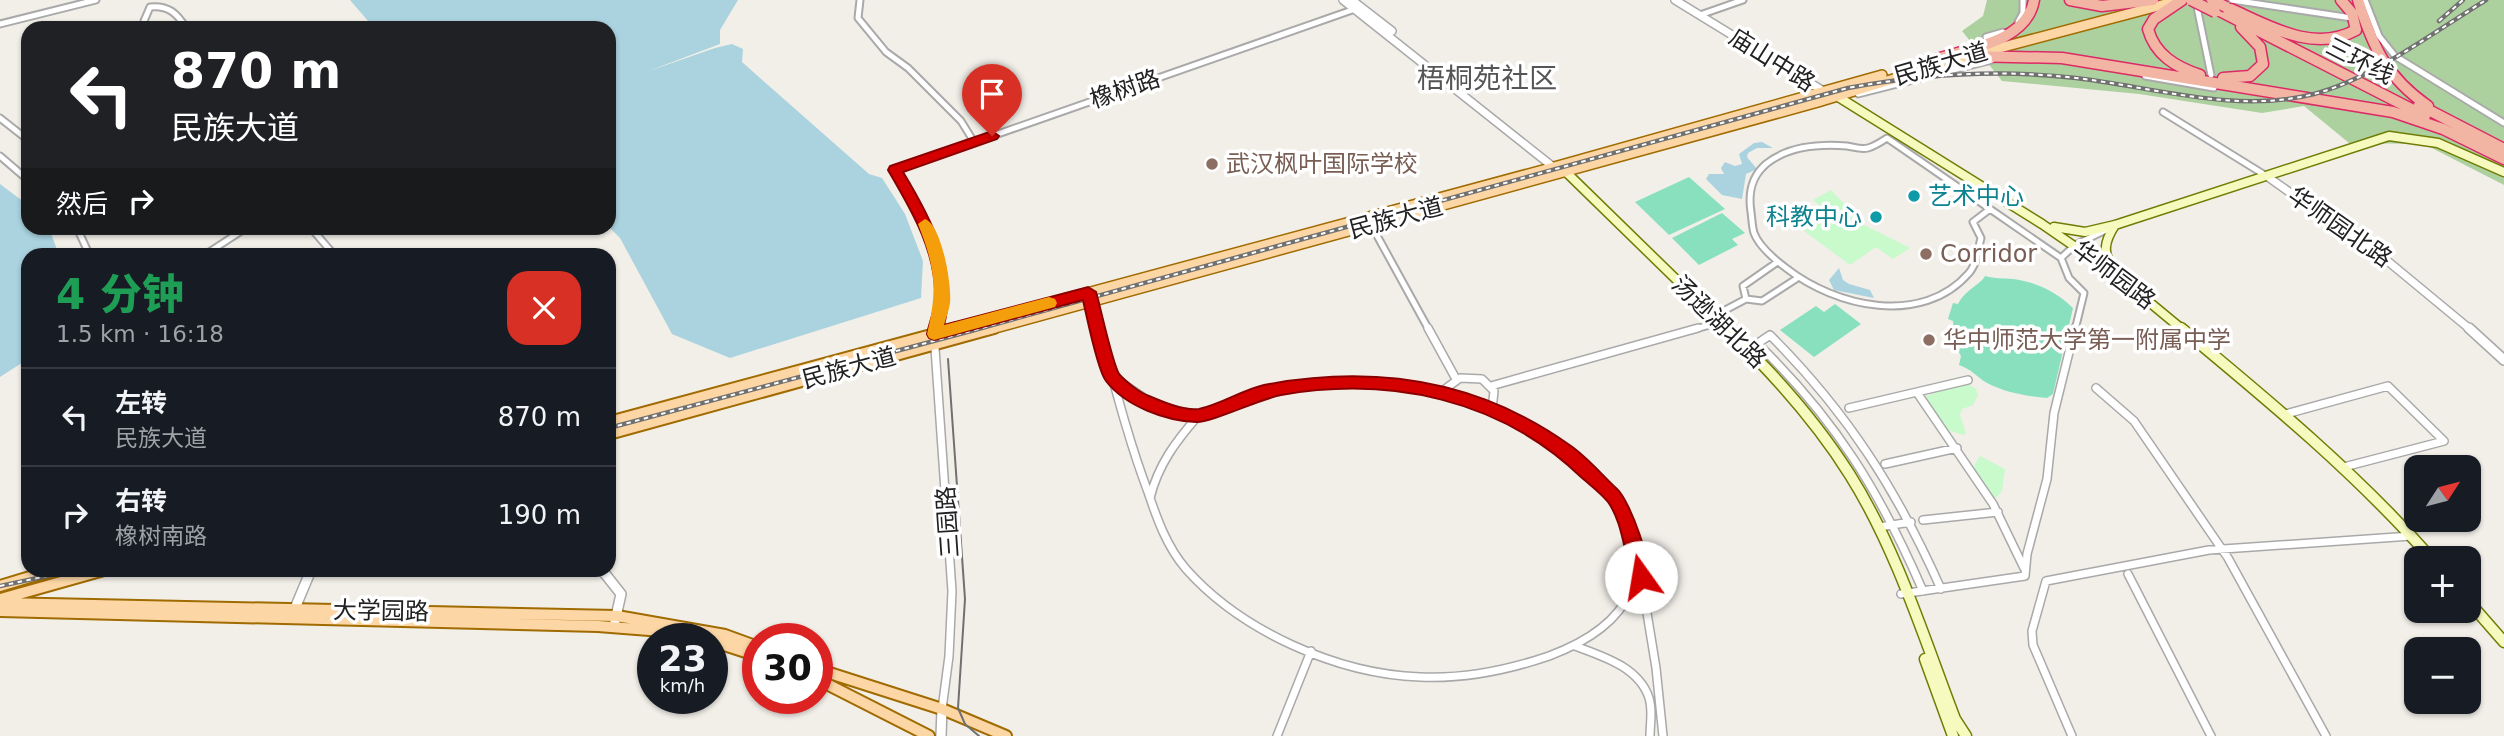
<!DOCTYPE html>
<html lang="zh">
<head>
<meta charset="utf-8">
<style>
  body { margin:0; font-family:"DejaVu Sans","Noto Sans SC",sans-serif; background:#242831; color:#f1f3f6; height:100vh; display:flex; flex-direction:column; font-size:26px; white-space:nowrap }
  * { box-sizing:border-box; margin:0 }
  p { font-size:23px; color:#9ea1a6 }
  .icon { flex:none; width:38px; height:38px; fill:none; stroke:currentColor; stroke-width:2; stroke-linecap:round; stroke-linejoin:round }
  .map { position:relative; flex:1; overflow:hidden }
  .drawer { position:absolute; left:21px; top:248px; width:595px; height:329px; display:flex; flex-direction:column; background:#171b24; border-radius:21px; box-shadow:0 2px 5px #0004 }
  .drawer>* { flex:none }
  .banner { position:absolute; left:21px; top:21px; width:595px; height:214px; border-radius:21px; box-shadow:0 2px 5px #0004; background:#202124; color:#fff; overflow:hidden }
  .needle { width:46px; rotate:54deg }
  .buttons { position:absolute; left:2404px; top:455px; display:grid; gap:14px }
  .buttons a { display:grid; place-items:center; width:77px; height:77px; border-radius:14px; background:#171b24; box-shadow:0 2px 5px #0004; font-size:35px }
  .speed { position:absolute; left:637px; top:623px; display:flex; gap:14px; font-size:35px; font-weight:700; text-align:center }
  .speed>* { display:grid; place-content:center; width:91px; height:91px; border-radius:50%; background:#171b24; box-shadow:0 2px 5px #0004; line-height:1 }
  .speed small { font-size:18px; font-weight:400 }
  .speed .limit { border:10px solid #d22; background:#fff; color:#111 }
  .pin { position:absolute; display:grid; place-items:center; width:60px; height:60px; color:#fff; margin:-72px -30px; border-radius:50% 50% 50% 0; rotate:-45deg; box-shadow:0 0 7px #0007 }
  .pin .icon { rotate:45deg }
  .me { position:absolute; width:77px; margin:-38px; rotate:347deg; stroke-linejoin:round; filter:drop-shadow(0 0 5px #0008) }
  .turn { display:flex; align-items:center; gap:24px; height:147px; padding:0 35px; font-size:32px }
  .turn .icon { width:91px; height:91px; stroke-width:2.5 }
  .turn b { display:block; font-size:49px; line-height:60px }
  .then { display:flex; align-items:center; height:66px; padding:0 35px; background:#0003; gap:14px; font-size:26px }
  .round { display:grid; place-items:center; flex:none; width:74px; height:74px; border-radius:21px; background:#242831 }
  .headline { display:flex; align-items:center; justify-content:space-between; height:119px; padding:0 35px }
  h1 { font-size:42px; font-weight:800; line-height:52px; color:#1e9e55 }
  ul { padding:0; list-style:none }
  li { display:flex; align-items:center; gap:21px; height:98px; padding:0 35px; border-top:2px solid #363941 }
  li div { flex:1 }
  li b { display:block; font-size:26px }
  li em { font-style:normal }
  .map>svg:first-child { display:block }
  .forest { fill:#add19e }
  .park { fill:#c8facc }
  .pitch { fill:#88e0be }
  .water { fill:#aad3df }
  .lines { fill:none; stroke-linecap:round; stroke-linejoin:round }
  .minor-far1-casing { stroke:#a9a9a9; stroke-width:9 }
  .minor-casing { stroke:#a9a9a9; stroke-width:10 }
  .tertiary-far1-casing { stroke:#a9a9a9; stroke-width:10 }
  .tertiary-casing { stroke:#a9a9a9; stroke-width:12 }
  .secondary-far1-casing { stroke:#707d05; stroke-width:11 }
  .secondary-casing { stroke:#707d05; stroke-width:13 }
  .primary-far1-casing { stroke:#a06b00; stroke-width:12 }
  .primary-casing { stroke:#a06b00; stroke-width:14 }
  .trunk-casing { stroke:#dc2a67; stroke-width:13 }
  .minor-far1 { stroke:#fff; stroke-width:5 }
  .minor { stroke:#fff; stroke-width:7 }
  .tertiary-far1 { stroke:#fff; stroke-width:7 }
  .tertiary { stroke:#fff; stroke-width:9 }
  .secondary-far1 { stroke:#f7fabf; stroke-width:8 }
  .secondary { stroke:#f7fabf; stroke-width:10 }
  .primary-far1 { stroke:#fcd6a4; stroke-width:9 }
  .primary { stroke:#fcd6a4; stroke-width:10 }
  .trunk { stroke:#f2b4a3; stroke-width:10 }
  .tram { stroke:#707070; stroke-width:2 }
  .rail-casing { stroke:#707070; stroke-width:4.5 }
  .rail { stroke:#fff; stroke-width:2; stroke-dasharray:4.5; stroke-linecap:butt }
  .trunk-bridge-casing { stroke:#dc2a67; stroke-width:13; stroke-linecap:butt }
  .trunk-bridge { stroke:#f2b4a3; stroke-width:10 }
  .route { fill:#d40000; stroke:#8a0000; stroke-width:2 }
  .slow { fill:#f59e0b }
  .education-dot { fill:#8d6e63; stroke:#fff; stroke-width:2.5 }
  .culture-dot { fill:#0f9aa8; stroke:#fff; stroke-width:2.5 }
  .labels { text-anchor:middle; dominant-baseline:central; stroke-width:7; stroke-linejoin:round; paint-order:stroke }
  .street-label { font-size:24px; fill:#222; stroke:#fff }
  .education-label { font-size:24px; fill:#785e54; stroke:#fff; text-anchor:start }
  .culture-label { font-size:24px; fill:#0d838f; stroke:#fff; text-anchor:start }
  .quarter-label { font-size:28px; fill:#555; stroke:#fff }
</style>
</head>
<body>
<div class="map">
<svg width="2504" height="736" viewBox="0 0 2504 736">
  <rect width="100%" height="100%" fill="#f2efe9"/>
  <path class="forest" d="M1987 0H2504V185L2424 144 2349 143 2304 106 2262 113 2139 94 2002 81 1962 31 1983 16Z"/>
  <path class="park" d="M1831 190 1864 225 1910 248 1893 259 1876 247 1850 265 1804 231 1830 214 1813 200Z
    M1966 383 1976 389 1978 395 1973 405 1962 409 1960 415 1966 433 1964 435 1947 430 1923 397Z
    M1980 456 2005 469 2002 491 1994 500 1973 468Z"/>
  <path class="pitch" d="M1689 177 1725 209 1669 235 1635 202Z
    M1722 213 1745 233 1732 239 1738 245 1699 265 1672 238Z
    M1985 276C1996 279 2003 278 2013 279 2036 282 2057 292 2073 308L2053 394 2047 398C2027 396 2006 393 1987 383 1977 377 1971 369 1959 365L1961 356 1955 345 1953 321 1948 319 1953 303 1958 304C1966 289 1980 285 1985 276Z
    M1835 304 1861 324 1814 357 1780 330 1816 306 1824 312Z"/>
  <path class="water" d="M350 0H738L720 30V44L646 72 715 48 732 44 743 49 742 62 869 174 882 178 905 214 923 261 921 298 730 358 672 334 620 238 609 227V86L617 82 609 85V28H374Z
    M1762 142 1773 148H1757L1748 153 1747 157 1757 169 1746 174 1742 199 1722 195 1706 179 1709 174H1724L1721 168 1725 162 1735 166 1742 164 1739 154 1754 143Z
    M0 184 28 205V228H49L59 255 28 256V359L0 377Z
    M1839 268 1843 280 1849 284 1870 290 1874 298 1834 290 1829 280Z"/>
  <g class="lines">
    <defs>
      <path id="minor-far1" d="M860 0 858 18 886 52 908 68 961 121 974 142
        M2232 0 2352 18
        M2365 0 2379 36 2395 56 2504 123
        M2200 6 2197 7 2211 75
        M150 7C168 5 177 13 186 28
        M1700 15 1743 0
        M2018 22 2023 13V0
        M0 24 96 0
        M146 28 144 21 150 7
        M1987 42 1986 37 2003 32
        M2145 76 2214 88 2212 84
        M1858 94 1992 60
        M2163 112 2268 177
        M0 118 28 140
        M1887 138 1990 209 1973 222 1981 238C1978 249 1977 264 1969 273 1922 327 1836 307 1786 268 1774 259 1759 246 1754 233 1752 226 1752 219 1751 212 1748 193 1751 177 1766 164 1788 146 1821 144 1847 146 1854 147 1861 150 1868 148 1875 146 1881 142 1887 138Z
        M0 156 28 180
        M1990 209 2061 258 2069 278 2084 293 2075 330
        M1369 221 1429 330
        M77 228 90 256
        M311 228 335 256
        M203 256 246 228
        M2061 258 2075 245 2108 229
        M1776 263 1743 286 1746 299 1762 301 1796 279
        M1091 301 1099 330
        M1712 317 1746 299
        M935 330C954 270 925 220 895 170L1355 9
        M1692 330 1720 322"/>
      <path id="minor" d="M936 328 934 334 952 591 949 656 942 709
        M1099 328C1114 383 1128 439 1148 492 1157 519 1167 547 1186 569 1241 631 1337 674 1420 677 1464 679 1508 670 1549 656 1581 644 1616 625 1630 592 1638 574 1636 553 1630 534 1626 522 1623 507 1615 498 1607 487 1595 479 1586 471 1530 421 1459 387 1384 382 1319 378 1258 392 1198 416
        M1428 328 1456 379
        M1758 344C1836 420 1880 492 1923 591
        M1748 350 1770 335C1847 412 1897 490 1941 589
        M1114 378 1153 404 1198 416C1176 441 1158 465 1150 498
        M1491 386 1698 328
        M2096 388 2134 421 2228 558 2326 736
        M1441 392 1460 378 1482 379 1494 391 1492 410
        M1918 394 1993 504 2024 568
        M1849 408 1968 380
        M2286 414 2388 386 2444 441 2344 467
        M1885 464 1957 448
        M1923 520 1998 512
        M1879 527 1911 522
        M1638 558 1656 668 1663 736
        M2128 574 2211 736
        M1901 594 2025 576 2027 554 2047 479 2054 413 2075 328
        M1575 646C1602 656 1639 667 1649 698 1653 710 1650 724 1650 736
        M1277 736 1311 651
        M2072 736 2033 645 2032 631 2046 581 2209 550 2411 536"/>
      <path id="tertiary-far1" d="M1343 0 1557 170
        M1352 0 1392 31
        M1675 0 1825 92
        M2268 177 2390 263 2471 330"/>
      <path id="tertiary" d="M2469 328 2504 360
        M602 570 621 594 615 621
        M293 613 311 570
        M941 736 942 709"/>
      <path id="secondary-far1" d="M1832 93 2042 224 2119 277 2183 330
        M1565 171 1728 330
        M2054 227 2085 232 2115 225 2389 136 2438 143 2504 172
        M2114 270C2102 253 2104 242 2115 225"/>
      <path id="secondary" d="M1726 328C1772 372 1816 421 1850 475 1896 548 1924 638 1955 719L1966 736
        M2181 328C2269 401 2355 472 2431 558
        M2469 602 2504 642
        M1925 659 1953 736"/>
      <path id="primary-far1" d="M950 330 1554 167 1882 75
        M988 330 1818 102 1969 56 2181 0"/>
      <path id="primary" d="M609 422 957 328
        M609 434 994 328
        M0 586 53 570
        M1 599 104 570
        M0 603 617 616 725 635 758 647
        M0 611 598 626 662 631 702 639
        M712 641 758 656
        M817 669 942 709 1006 736
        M817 679 929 736"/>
      <path id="trunk" d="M2070 0 2102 6 2153 0
        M2182 0 2154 19 2148 29C2155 55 2176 67 2200 75
        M2358 0C2373 47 2386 77 2428 106
        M2231 9C2271 27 2314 53 2356 30L2352 13 2341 0
        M2218 10 2425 116
        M1969 56 2062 58 2393 112 2443 129 2504 159
        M1937 59C1971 48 2027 41 2034 0
        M2223 78 2250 76 2263 64 2260 47 2241 27
        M2419 105 2504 149"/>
    </defs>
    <use href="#minor-far1" class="minor-far1-casing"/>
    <use href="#minor" class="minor-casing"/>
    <use href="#tertiary-far1" class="tertiary-far1-casing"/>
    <use href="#tertiary" class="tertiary-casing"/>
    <use href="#secondary-far1" class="secondary-far1-casing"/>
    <use href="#secondary" class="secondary-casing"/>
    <use href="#primary-far1" class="primary-far1-casing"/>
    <use href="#primary" class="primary-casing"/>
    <use href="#trunk" class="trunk-casing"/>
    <use href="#minor-far1" class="minor-far1"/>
    <use href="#minor" class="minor"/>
    <use href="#tertiary-far1" class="tertiary-far1"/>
    <use href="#tertiary" class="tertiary"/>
    <use href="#secondary-far1" class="secondary-far1"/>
    <use href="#secondary" class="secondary"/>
    <use href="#primary-far1" class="primary-far1"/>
    <use href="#primary" class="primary"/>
    <use href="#trunk" class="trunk"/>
    <path class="tram" d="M948 359 965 599 958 708 965 724 979 736"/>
    <defs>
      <path id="rail" d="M2439 21 2463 0
        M609 428 971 331 1848 88C1924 74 1999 69 2076 78 2153 87 2236 114 2314 94 2372 79 2434 32 2486 0
        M0 586 75 570"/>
    </defs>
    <use href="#rail" class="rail-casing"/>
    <use href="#rail" class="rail"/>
    <defs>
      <path id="trunk-bridge" d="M2191 0 2215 12
        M2212 0 2226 7"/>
    </defs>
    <use href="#trunk-bridge" class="trunk-bridge-casing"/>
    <use href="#trunk-bridge" class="trunk-bridge"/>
  </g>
  <path class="route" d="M992 131 999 136 997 139 903 172C932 220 958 269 944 325L1088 287 1096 292C1101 309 1112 362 1119 374 1125 381 1140 393 1149 396 1163 402 1184 411 1199 409 1222 404 1242 390 1264 385 1375 364 1478 379 1571 446 1588 458 1602 475 1617 489 1630 501 1654 567 1647 582L1641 585 1635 582C1624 559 1624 524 1608 502 1601 493 1590 485 1581 477 1500 399 1390 376 1281 395 1259 399 1211 423 1196 422 1166 421 1125 406 1106 381 1097 369 1087 317 1083 300L934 340 929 338 927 334C929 324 934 312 935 302 938 254 911 209 888 170L890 166Z"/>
  <path class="slow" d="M925 219C942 225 952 286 950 303 949 310 946 318 944 325L1049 297 1055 299 1057 303 1055 307 934 340 929 338 927 334C938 289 935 267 918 224Z"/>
  <g class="education-dot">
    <circle cx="1212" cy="164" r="7"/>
    <circle cx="1926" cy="254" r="7"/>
    <circle cx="1929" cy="340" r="7"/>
  </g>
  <g class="culture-dot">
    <circle cx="1914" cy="196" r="7"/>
    <circle cx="1876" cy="217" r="7"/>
  </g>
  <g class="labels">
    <g class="street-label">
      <text transform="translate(1772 60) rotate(32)">庙山中路</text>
      <text transform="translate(2360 61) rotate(27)">三环线</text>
      <text transform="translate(1941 64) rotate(-16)">民族大道</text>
      <text transform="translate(1125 89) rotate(-19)">橡树路</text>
      <text transform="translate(1396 218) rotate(-15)">民族大道</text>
      <text transform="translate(2340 227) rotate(35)">华师园北路</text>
      <text transform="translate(2114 275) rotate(37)">华师园路</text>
      <text transform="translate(1719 322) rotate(44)">汤逊湖北路</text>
      <text transform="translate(849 368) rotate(-15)">民族大道</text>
      <text transform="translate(948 522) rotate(-94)">三园路</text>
      <text transform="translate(381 611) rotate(1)">大学园路</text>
    </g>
    <g class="education-label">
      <text x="1226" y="164">武汉枫叶国际学校</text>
      <text x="1940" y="254">Corridor</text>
      <text x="1943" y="340">华中师范大学第一附属中学</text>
    </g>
    <g class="culture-label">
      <text x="1928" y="196">艺术中心</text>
      <text x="1862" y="217" text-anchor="end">科教中心</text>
    </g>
    <g class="quarter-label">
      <text x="1487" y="78">梧桐苑社区</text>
    </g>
  </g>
</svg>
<div class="buttons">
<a><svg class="needle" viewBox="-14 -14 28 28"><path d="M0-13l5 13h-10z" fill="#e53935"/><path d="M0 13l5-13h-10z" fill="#9ea1a6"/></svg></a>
<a>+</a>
<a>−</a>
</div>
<div class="speed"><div>23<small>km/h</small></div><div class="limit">30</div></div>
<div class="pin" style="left:992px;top:136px;background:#d93025"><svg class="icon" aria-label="arrive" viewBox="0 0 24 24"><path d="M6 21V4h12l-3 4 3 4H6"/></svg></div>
<svg class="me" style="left:1641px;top:577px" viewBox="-20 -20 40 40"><circle r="19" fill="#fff"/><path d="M0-13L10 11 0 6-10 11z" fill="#d40000"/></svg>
<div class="banner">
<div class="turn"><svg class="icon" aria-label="left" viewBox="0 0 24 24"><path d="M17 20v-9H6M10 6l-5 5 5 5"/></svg><div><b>870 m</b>民族大道</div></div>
<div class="then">然后<svg class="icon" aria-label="right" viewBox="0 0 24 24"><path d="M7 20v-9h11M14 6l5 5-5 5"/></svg></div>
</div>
<section class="drawer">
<div class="headline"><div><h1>4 分钟</h1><p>1.5 km · 16:18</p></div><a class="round" style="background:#d93025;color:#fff"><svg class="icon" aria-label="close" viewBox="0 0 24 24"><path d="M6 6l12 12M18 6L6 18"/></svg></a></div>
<ul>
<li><svg class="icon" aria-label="left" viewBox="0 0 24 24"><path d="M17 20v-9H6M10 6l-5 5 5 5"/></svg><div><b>左转</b><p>民族大道</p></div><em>870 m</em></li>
<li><svg class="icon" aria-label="right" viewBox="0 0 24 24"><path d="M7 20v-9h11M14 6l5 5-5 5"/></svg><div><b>右转</b><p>橡树南路</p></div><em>190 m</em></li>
</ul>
</section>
</div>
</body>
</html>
